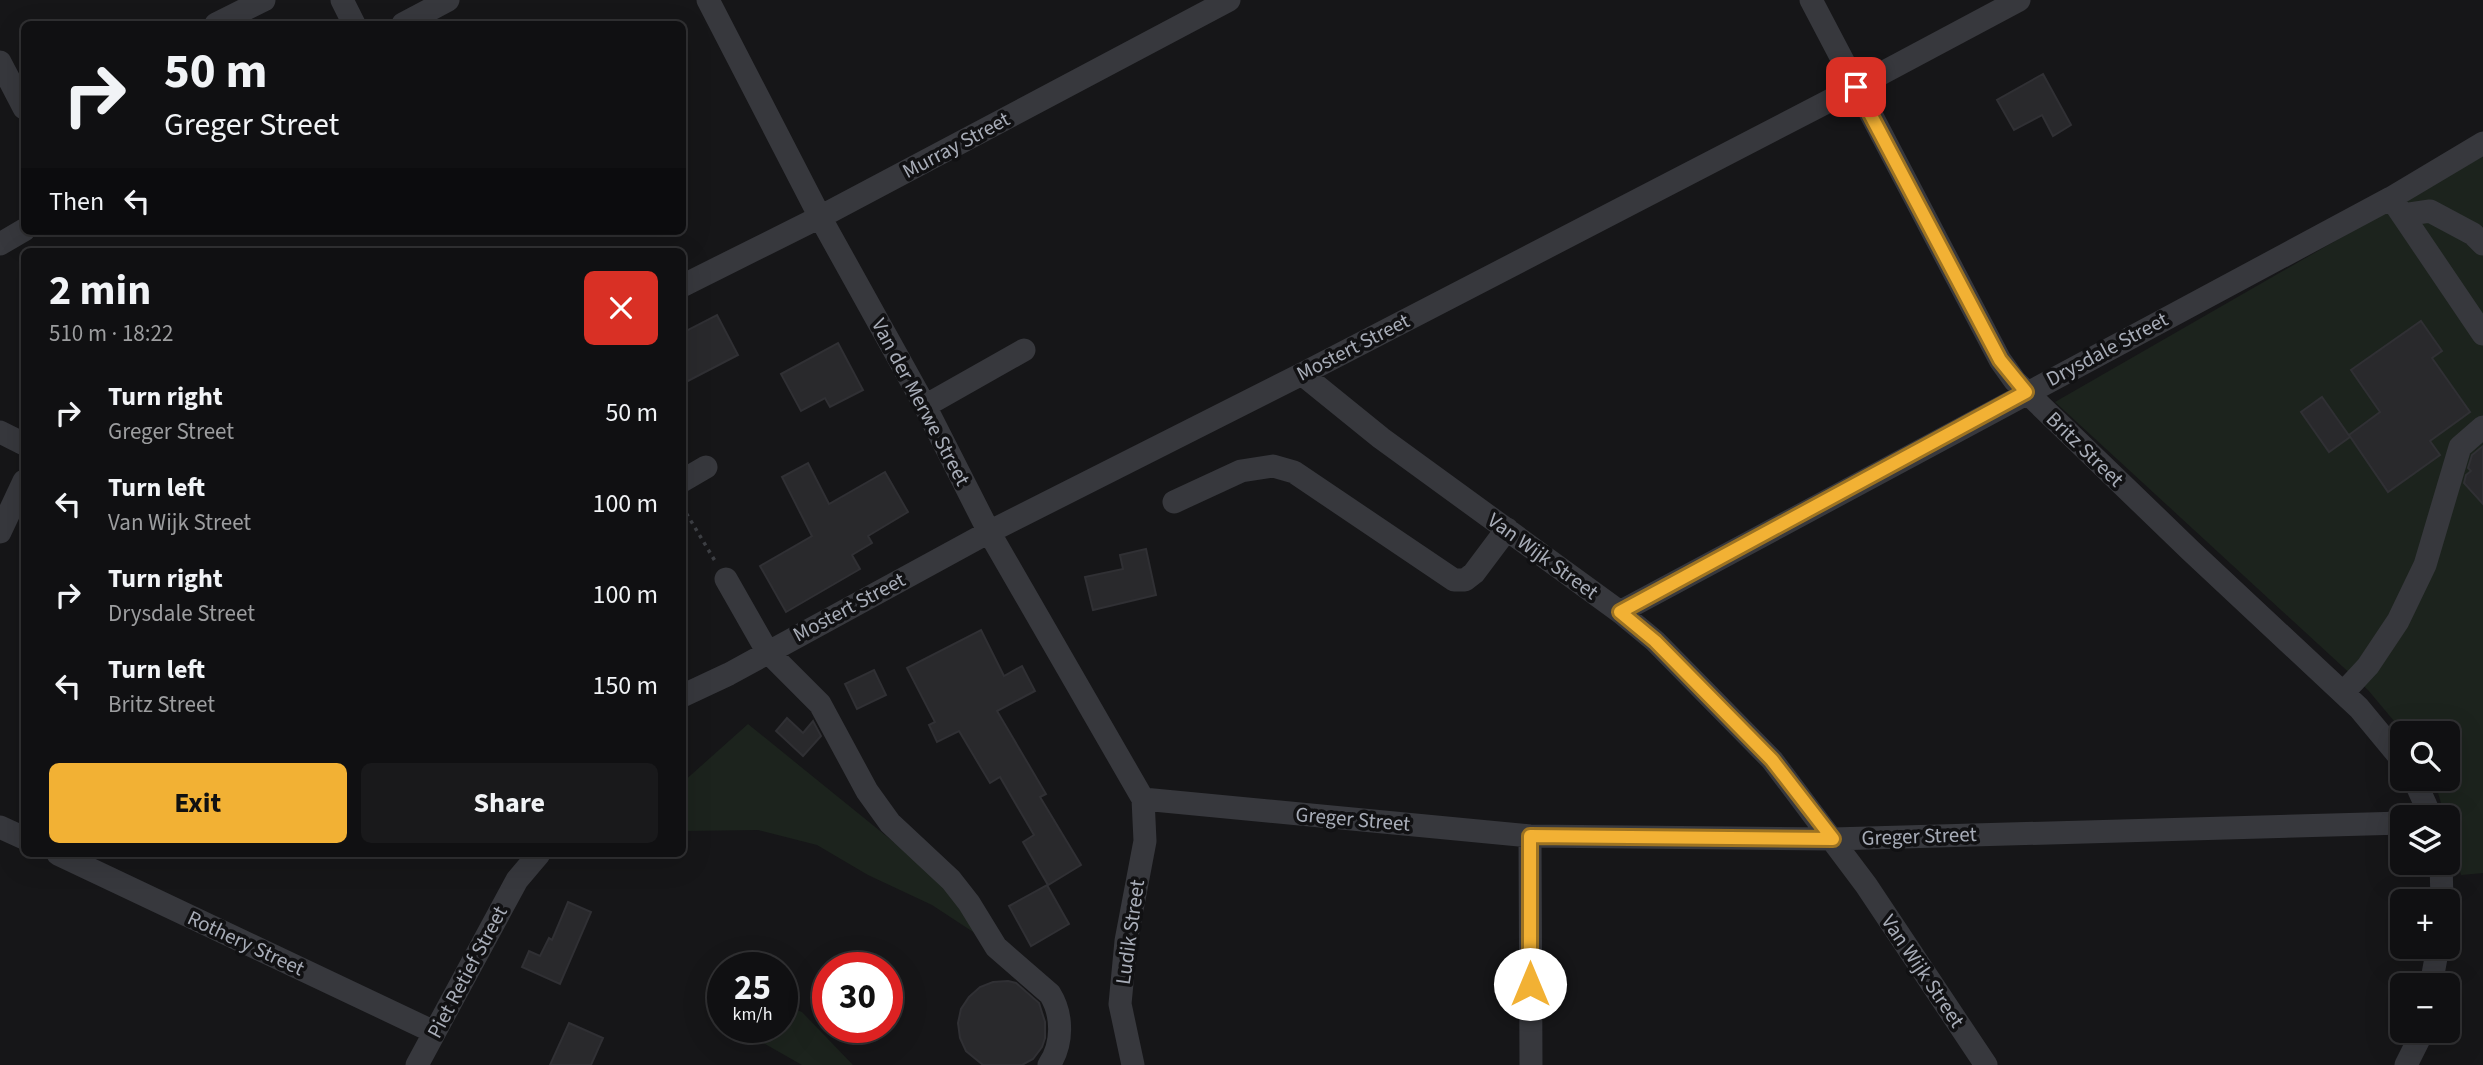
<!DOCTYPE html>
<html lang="en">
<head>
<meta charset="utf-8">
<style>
  body { margin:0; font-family:"Source Sans 3",sans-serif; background:#19191b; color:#f1f3f6; height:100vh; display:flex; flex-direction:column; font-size:26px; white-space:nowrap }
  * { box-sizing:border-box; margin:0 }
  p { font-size:23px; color:#9c9d9f }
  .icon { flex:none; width:38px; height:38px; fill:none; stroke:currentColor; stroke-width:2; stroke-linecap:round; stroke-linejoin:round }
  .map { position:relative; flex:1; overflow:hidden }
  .sheet { position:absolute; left:21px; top:248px; width:665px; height:609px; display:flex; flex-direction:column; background:#101012; border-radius:10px; box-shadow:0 7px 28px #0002,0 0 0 2px #303032 }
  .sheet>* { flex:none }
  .top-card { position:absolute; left:21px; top:21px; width:665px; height:214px; border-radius:10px; box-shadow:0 7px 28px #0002,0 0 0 2px #303032; background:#101012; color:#f1f3f6; overflow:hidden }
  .buttons { position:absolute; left:2390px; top:721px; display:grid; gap:14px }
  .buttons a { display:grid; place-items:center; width:70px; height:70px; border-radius:10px; background:#101012; box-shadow:0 7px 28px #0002,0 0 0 2px #303032; font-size:35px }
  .speed { position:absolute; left:707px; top:952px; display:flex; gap:14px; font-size:35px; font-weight:700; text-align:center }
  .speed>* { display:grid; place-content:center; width:91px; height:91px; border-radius:50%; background:#101012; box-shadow:0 7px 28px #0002,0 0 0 2px #303032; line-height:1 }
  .speed small { font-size:18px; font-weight:400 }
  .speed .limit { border:10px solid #d22; background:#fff; color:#111 }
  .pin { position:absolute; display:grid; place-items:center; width:60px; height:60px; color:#fff; margin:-30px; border-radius:14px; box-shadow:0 4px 10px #0006 }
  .me { position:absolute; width:77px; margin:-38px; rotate:0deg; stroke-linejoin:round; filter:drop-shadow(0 0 5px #0008) }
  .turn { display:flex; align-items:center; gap:24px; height:147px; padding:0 28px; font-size:32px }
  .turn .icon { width:91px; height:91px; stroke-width:2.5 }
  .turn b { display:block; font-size:49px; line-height:60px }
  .then { display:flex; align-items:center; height:66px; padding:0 28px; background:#0003; gap:14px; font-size:26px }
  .round { display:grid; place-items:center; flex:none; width:74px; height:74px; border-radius:10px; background:#19191b }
  .headline { display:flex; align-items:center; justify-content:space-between; height:119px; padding:0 28px }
  h1 { font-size:42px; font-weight:700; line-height:52px }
  .cta { display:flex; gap:14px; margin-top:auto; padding:14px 28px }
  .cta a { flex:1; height:80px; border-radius:10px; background:#f2b134; color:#111; font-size:28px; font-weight:700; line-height:80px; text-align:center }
  .cta a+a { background:#19191b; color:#f1f3f6 }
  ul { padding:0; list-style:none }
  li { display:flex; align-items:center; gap:21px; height:91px; padding:0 28px }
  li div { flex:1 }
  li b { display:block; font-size:26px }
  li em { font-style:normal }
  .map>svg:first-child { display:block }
  .green { fill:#1c231d }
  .building { fill:#29292c; stroke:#303034; stroke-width:2 }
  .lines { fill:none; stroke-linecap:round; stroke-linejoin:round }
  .path { stroke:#3d3f44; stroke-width:3.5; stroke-dasharray:3.5 5; stroke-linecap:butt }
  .minor { stroke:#37383d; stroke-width:23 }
  .route-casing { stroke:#9d7322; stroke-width:18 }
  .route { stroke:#f2b134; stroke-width:12 }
  .labels { text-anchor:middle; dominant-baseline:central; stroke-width:7; stroke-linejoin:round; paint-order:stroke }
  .street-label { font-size:21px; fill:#a8adb8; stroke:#111113 }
</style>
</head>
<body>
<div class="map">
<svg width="2483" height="1065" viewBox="0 0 2483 1065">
  <rect width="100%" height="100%" fill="#161618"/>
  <path class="green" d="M2483 156V873L2461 875 2448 829V817H2445L2434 779H2448V733H2404L2368 690 2055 402Z
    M748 724 969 903 996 947 932 905 868 875 817 845 758 830 683 831 682 783Z
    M782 1004 802 1012 853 1065H802L735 1027H782Z"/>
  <path class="building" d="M2043 74 2071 125 2053 136 2042 115 2014 130 1997 100Z
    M717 315 738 355 682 384V333Z
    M2421 321 2442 351 2432 358 2470 412 2430 441 2440 455 2388 492 2349 435 2380 412 2351 370Z
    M838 343 863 390 830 407 825 398 801 411 781 374Z
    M2322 397 2350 437 2329 452 2301 412Z
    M2483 446V504L2464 483 2466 475 2471 471 2468 468 2472 455Z
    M808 463 829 504 885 472 908 512 868 536 872 543 852 555 860 569 786 612 760 566 812 536 782 477Z
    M1146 549 1156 595 1093 610 1085 577 1123 569 1120 555Z
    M981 630 1004 676 1022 666 1035 691 997 711 1046 794 1040 797 1081 865 1048 885 1023 842 1034 835 1000 777 990 783 959 731 937 742 929 725 935 722 907 668Z
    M874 670 886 695 857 709 845 684Z
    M787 718 803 733 813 721 821 736 803 756 776 731Z
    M1047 885 1069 924 1031 946 1009 906Z
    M568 902 591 912 560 984 522 967 529 951 540 956 549 938 552 940Z
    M1008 981 1016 983 1039 1003 1045 1022V1038L1042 1047 1033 1059 1022 1065H983L966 1051 960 1038 958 1023 961 1009 969 997 980 987 993 982Z
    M569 1023 603 1038 591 1065H550Z"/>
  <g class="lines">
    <path class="path" d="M682 506 715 561"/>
    <path class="minor" d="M342 0 354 24
      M708 0 820 217 925 406 989 532 1143 799 1145 841 1126 941 1120 1004 1133 1065
      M1811 0 2000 360 2015 381 2191 551 2359 708 2403 761
      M216 24 264 0
      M403 24 448 0
      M0 62 24 108
      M2391 198 2483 334
      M2403 215 2430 211 2473 234 2483 244
      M0 244 24 230
      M682 286 820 217 1229 0
      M1302 374 1381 438 1620 612 1655 641 1772 760 1866 885 1986 1065
      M925 406 1024 350
      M0 432 24 444
      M682 481 706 467
      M1174 502 1241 471 1273 466 1294 472 1454 580H1465L1474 573 1507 529
      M0 532 24 481
      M726 579 767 651 820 704 867 791 890 823 951 880 969 903 996 947 1050 994C1063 1015 1063 1044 1049 1065
      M1620 612 2391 198 2483 143
      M2343 693 2368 666 2398 621 2425 565 2460 447 2483 427
      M682 696 729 674 989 532 1302 374 1856 87 2019 0
      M2414 779 2431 817
      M1143 799 1530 836 1833 839 2403 823
      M0 827 24 838
      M1530 836 1531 1065
      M58 854 434 1032
      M2441 863 2442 901
      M2431 985 2438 947
      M417 1065 517 880 539 854
      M2406 1065 2423 1031"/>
  </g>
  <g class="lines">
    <defs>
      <path id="route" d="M1530 984V836L1833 839 1772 760 1655 641 1620 612 2026 392 2000 360 1856 87"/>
    </defs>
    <use href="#route" class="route-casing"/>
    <use href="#route" class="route"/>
  </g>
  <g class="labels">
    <g class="street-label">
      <text transform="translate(956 145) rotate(-28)">Murray Street</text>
      <text transform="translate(1353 347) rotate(-27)">Mostert Street</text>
      <text transform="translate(2107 349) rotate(-28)">Drysdale Street</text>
      <text transform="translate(921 402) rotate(62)">Van der Merwe Street</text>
      <text transform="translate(2085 449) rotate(44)">Britz Street</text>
      <text transform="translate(1543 556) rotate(36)">Van Wijk Street</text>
      <text transform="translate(849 607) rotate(-28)">Mostert Street</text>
      <text transform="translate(1353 819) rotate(5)">Greger Street</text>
      <text transform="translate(1919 836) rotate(-2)">Greger Street</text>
      <text transform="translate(1130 932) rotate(-82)">Ludik Street</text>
      <text transform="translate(246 943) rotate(25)">Rothery Street</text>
      <text transform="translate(1923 971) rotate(56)">Van Wijk Street</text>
      <text transform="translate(467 972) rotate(-62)">Piet Retief Street</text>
    </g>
  </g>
</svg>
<div class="buttons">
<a><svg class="icon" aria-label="search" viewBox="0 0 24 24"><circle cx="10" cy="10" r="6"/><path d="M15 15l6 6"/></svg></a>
<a><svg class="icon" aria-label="layers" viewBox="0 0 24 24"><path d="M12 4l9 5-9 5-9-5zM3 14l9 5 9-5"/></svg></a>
<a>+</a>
<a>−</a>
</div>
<div class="speed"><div>25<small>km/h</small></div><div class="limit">30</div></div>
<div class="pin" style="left:1856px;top:87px;background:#d93025"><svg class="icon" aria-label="arrive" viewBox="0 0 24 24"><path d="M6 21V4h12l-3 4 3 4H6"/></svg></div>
<svg class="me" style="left:1530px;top:984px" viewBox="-20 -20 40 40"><circle r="19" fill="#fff"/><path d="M0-13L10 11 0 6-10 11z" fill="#f2b134"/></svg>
<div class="top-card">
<div class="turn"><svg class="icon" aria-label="right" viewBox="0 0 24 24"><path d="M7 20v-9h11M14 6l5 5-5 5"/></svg><div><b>50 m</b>Greger Street</div></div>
<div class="then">Then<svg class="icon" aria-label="left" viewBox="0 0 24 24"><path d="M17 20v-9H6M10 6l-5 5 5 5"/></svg></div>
</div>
<section class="sheet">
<div class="headline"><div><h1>2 min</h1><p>510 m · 18:22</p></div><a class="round" style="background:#d93025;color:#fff"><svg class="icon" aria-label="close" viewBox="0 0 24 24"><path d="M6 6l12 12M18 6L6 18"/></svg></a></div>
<ul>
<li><svg class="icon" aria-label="right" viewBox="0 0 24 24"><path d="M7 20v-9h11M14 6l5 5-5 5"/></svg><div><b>Turn right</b><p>Greger Street</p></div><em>50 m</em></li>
<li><svg class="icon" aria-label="left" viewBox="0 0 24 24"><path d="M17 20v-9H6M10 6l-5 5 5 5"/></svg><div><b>Turn left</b><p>Van Wijk Street</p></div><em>100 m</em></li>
<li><svg class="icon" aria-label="right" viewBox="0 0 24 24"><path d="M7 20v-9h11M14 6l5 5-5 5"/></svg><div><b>Turn right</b><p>Drysdale Street</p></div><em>100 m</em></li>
<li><svg class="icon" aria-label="left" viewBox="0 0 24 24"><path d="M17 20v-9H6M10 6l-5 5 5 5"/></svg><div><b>Turn left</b><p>Britz Street</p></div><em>150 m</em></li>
</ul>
<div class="cta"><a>Exit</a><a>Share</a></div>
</section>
</div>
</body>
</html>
